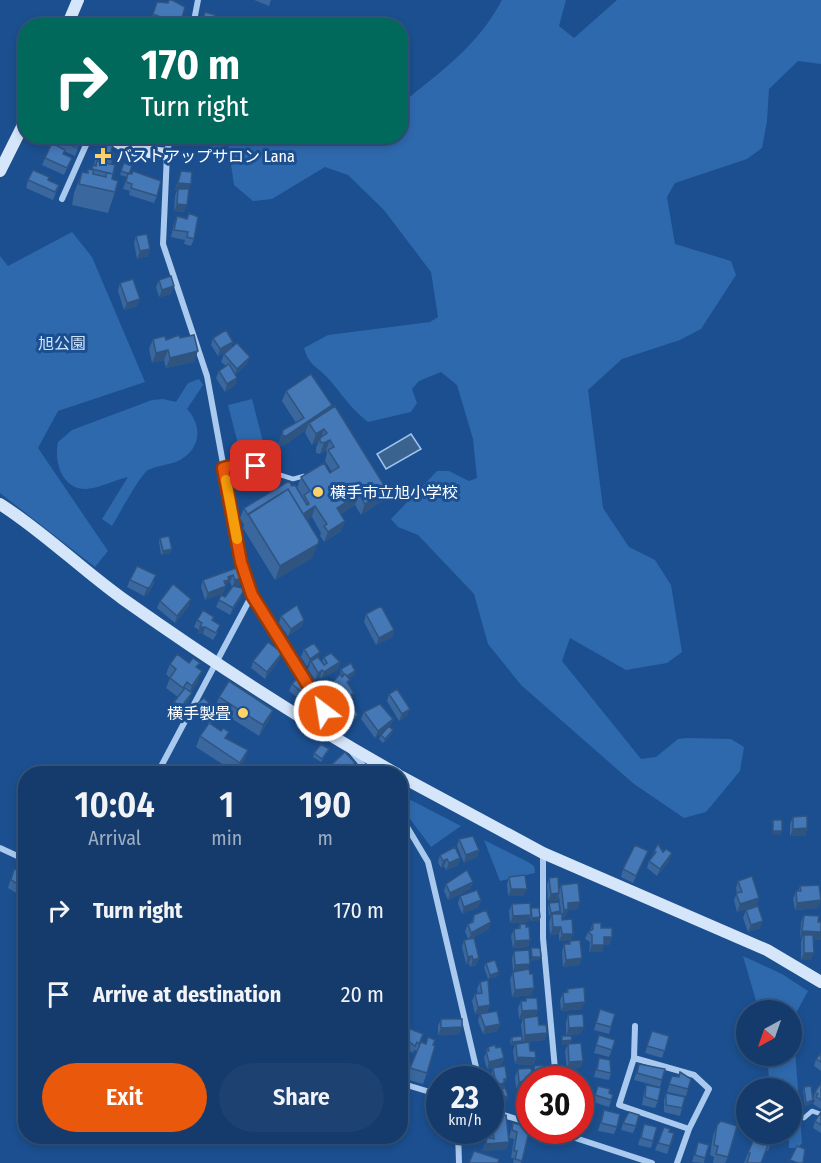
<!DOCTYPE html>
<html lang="en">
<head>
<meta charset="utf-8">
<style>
  body { margin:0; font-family:"Fira Sans Condensed","Noto Sans JP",sans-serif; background:#1d4271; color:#f1f3f6; height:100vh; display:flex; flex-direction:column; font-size:22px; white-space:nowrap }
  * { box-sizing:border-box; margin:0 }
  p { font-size:20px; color:#9dadc1 }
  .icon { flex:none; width:33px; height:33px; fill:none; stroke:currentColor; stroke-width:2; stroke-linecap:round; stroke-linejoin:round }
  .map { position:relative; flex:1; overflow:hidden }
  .drawer { position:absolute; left:18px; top:766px; width:390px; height:378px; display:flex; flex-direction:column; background:#143b6b; border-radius:24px; box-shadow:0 3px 9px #0003,0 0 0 2px #33557e }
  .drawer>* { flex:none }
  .hud { position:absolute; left:18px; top:18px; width:390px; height:126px; border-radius:24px; box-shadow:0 3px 9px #0003,0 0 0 2px #33557e; background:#00695c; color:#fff; overflow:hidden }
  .needle { width:39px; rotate:220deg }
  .controls { position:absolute; left:736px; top:1000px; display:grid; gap:12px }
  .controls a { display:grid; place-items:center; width:66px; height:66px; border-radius:50%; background:#143b6b; box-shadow:0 3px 9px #0003,0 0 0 2px #33557e; font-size:30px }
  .speed { position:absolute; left:426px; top:1066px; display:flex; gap:12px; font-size:30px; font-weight:700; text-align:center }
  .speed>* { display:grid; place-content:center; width:78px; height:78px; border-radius:50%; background:#143b6b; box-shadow:0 3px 9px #0003,0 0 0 2px #33557e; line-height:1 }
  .speed small { font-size:15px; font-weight:400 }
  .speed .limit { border:9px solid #d22; background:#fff; color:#111 }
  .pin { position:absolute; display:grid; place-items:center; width:51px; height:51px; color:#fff; margin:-26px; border-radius:12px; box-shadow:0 3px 9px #0006 }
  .me { position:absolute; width:66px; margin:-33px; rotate:329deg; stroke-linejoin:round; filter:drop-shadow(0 0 4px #0008) }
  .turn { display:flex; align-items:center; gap:21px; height:126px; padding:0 24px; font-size:27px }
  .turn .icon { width:78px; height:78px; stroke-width:2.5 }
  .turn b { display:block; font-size:42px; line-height:51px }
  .eta { display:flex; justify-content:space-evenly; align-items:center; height:102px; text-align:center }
  .eta b { font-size:36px; font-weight:600; line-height:42px }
  .button { display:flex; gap:12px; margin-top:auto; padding:12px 24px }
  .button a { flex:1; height:69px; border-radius:36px; background:#ea580c; color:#fff; font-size:24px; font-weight:600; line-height:69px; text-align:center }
  .button a+a { background:#1d4271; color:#f1f3f6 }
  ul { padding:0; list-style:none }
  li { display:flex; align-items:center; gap:18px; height:84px; padding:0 24px }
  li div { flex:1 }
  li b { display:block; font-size:22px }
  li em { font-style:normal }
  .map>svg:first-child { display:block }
  .green { fill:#2e69ad }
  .water { fill:#3c6290; stroke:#9cc4f0; stroke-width:1.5 }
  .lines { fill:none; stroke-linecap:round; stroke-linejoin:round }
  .lane { stroke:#a9c9ee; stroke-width:4.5 }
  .street { stroke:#a9c9ee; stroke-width:6 }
  .secondary { stroke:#d6e6fa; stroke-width:12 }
  .wall { fill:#3a679d }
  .shaded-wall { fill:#305480 }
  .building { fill:#4478b7; stroke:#305480; stroke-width:1.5 }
  .route-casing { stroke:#983908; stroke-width:15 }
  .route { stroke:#ea580c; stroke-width:10 }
  .slow { stroke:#f59e0b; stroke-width:10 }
  .poi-dot { fill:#ffd166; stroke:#1b4f8f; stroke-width:2 }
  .labels { text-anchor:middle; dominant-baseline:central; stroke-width:6; stroke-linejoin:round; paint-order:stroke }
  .poi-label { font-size:16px; fill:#fff; stroke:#1b4f8f; text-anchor:start }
  .park-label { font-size:16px; fill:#cfe3fa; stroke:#1b4f8f }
</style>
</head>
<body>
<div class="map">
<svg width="821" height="1163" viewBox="0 0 821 1163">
  <rect width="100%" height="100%" fill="#1b4f8f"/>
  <path class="green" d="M502 0H566L559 26 574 38 617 0H821V64L798 61 769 89 767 121 762 148 747 159 675 183 667 197 675 244 731 261 736 275 701 329 680 340 622 359 588 390 603 508 629 547 655 560 671 585 682 652 667 663 626 670 570 638 562 661 641 759 656 757 678 739 687 738 731 739 744 747 740 771 706 812 684 818 634 784 521 685 488 644 474 594 418 535 398 527 391 519 437 471H449L469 481 477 478 473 439 457 385 441 372 419 381 412 389 417 403 411 412 368 422C349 407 342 394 327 377 315 365 309 365 304 348L328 335 430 322 438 317 431 272 384 210 348 175 325 167 272 199 253 201 234 185 227 137 400 136 401 104C441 71 477 47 502 0Z
    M72 232 92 257 145 382 58 411 38 448 108 551 95 567 0 493V256L8 266Z
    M199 379 203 385 187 409C204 427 200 452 176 462 167 465 156 466 148 470 140 475 119 515 112 526L102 519 128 477C115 480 100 488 86 489 61 489 54 461 58 442L72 430 152 400 163 399 176 402 188 383Z
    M252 399 263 442 239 448 228 405Z
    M401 795 461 826 431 847 401 807Z
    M484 840 528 862 534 866 535 873 500 881Z
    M743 956 782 974 808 991 796 1013 794 1036 802 1143 798 1148H789V1134H792V1089H770L767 1056H792V1011H759Z"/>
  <path class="water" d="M411 434 421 449 386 469 377 454Z"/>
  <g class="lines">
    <path class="lane" d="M223 468 244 463 293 479 304 476
      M804 1118 812 1111 821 1114"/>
    <path class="street" d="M193 26 198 0
      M170 136 167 154 163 244 207 376 241 562 252 595 340 737
      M62 199 90 136
      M352 752 370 774
      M157 774 252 595
      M400 815 428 862 479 1080
      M0 848 26 860
      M543 853V938L556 1080
      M635 1026 634 1058 619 1105 689 1129
      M634 1058 694 1075 709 1089 689 1129 677 1163
      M400 1083 440 1095
      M490 1111 530 1123
      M458 1131 459 1163
      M554 1131 652 1163"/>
    <path class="secondary" d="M67 26 78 0
      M106 136 132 150 167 154
      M0 171 26 119
      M0 504C44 532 81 569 123 599 212 662 303 721 397 774
      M400 776 543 853 767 950 821 982"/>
  </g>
  <path class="wall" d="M254 0H271L269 6Z
    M157 2 180 26H161L151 21Z
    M205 12 222 25V26H201Z
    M51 136H83L75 156 64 151 63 154 72 158 64 175 42 165 51 145 49 144Z
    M210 136H227L222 153 208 150Z
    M101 142 111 152 114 153 111 164 112 179 115 192 108 213 72 205 74 193 82 172 87 173 88 169 91 170 95 166 96 164H94Z
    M124 163 129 173 157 196 154 203 129 195 130 191 123 189 127 177 120 175Z
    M181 171 184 212 174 211 175 196 177 190H175Z
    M28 180H48L59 185 53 200 26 188Z
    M189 213 194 239 191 246 184 244 185 240 171 237 174 224 177 216 187 218Z
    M136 236 148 256 137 259 134 243Z
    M159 280 171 294 159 297 156 287Z
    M120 283 137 306 124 310 118 291Z
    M180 338 194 362 166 368 164 360 152 363 149 349 153 339 166 340Z
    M213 338 233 342 230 349 247 364 235 375 237 378 235 385 225 392 216 378 219 371 226 366 221 362 224 354 230 349 218 356 211 345Z
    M286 391 332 405 330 409 387 490 384 500 361 515 355 505 341 514 345 521 341 531 324 542 320 536 321 533 312 517 306 520 312 558 275 580 243 528 244 525 240 518 244 508 292 486 303 498V497L297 488 301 477 332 472 325 461 327 453 326 450 320 454 316 453V448L319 440 312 445 305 433 306 430 283 446H278L283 430 296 423 282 401Z
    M160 538 172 549 170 553 161 555 159 542Z
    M239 567 242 578 240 585 235 586 243 592 240 599 230 615 216 607 219 600 225 597 232 587 230 582 227 583 223 593 205 600 201 587 203 580Z
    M130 580 154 582 148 594 144 596 127 587Z
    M160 601 189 606 175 623 157 608Z
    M366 614 394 630 392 637 376 645 364 622Z
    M281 616 304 620 301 627 288 636 279 623Z
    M214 617 213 621 218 632 213 640 203 634H198L199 630 194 627 197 620Z
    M304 649 318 657 322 662 324 657 340 662 338 669 321 679 320 677 315 680 308 669 310 664 307 666 301 657Z
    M279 660 265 679 251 668 253 661Z
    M170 664 198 668V682L191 692 189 700 179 715 171 710 174 702 178 697 166 688 170 678 166 674Z
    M341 669 355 671 354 675 348 678V684L352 700 340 707 327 692 330 685 342 676 340 672Z
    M292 684 309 686 307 689 311 702 306 709 298 702 299 699 289 691Z
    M389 694 407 716 399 721 387 701Z
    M219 697 273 710 269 720 259 736 215 708Z
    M197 704 217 711 211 724 226 738 248 750 244 761 236 773 196 747 200 736 209 723 195 711Z
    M344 712 358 715 357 718 348 724 343 715Z
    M364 712 393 719 390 727 392 734 383 743 379 739 381 735 385 730 375 738 361 719Z
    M329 749 327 753 321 762 313 757 314 753Z
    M331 765 353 770 349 774H330L328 773Z
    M793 817 807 828 805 836H790V824Z
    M459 839 479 850 477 857 464 863 457 846Z
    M648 851 633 883 621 877 623 869Z
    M654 851 663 852 669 861 657 876 647 868 649 861 652 858Z
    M440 855 460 858 458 865 446 870 444 866 441 868 438 862Z
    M14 869 24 873 26 870V891L23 897 8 888Z
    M509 877 524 896H508L507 884Z
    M549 878 559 890 561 885 578 909 568 910 566 916 562 917V920L573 934 570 941H559V934L550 935 549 922 551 916H549L548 907 549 903 560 911 559 914H561L559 896 557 901H548L547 885Z
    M738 881 759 898 756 906 737 912 734 900 737 893 736 888Z
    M473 882 470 889 448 900 444 891 446 884Z
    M800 886 819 908 795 910 793 899 796 891H798Z
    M460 896 481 900 478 907 462 914 458 904Z
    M512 904 531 910 540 917 538 921H531L530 917 528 922 510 923 509 911Z
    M746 910 760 928 748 932 743 918Z
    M474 915 489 929 472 938 479 958 476 965 470 967 469 963 466 964 462 947 464 940 468 939 465 931 468 924 471 923Z
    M804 915 818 922 821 940 813 939 811 960H801V942L802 938H800L801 922Z
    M593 923 601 928 612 937 609 945 604 944 602 952H589L590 942 585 939 588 932 590 931Z
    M520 924 526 927 530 940 528 947 513 948 511 936 514 929 518 928Z
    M570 941 580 965 563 967 562 952 564 944H569Z
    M514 951 528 969 532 995 512 997 510 979 513 972 512 959Z
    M486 963 498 976 488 979 484 967Z
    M480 982 490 1005 487 1012 475 1014 472 1001 475 994H478L477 989Z
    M567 989 582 1009 561 1011 560 1000 563 993H566Z
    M526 998 538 1010 535 1017 545 1040 523 1042 521 1025 523 1018 519 1019 518 1008 521 1001H525Z
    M600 1009 615 1014 609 1034 594 1030Z
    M480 1014 500 1024 497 1031 483 1034 478 1021Z
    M568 1015 581 1034 566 1035V1022Z
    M441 1019 460 1034 438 1035V1026Z
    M408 1028 423 1034 417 1051 414 1050 413 1053 401 1045Z
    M652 1031 669 1036 662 1058 645 1053Z
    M599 1035 612 1050 609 1057 594 1053Z
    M512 1037 522 1041 521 1043 536 1058 533 1065 515 1064 513 1051 515 1045H511L510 1040Z
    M425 1044 427 1073 423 1084 406 1079 410 1068Z
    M568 1044 583 1061 580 1068 567 1069 565 1051Z
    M488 1047 496 1048 504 1058 501 1065 487 1069 484 1058Z
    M821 1053V1071L814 1066 816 1059Z
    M599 1058 611 1073 609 1080 594 1077Z
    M639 1064 662 1080 660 1087 634 1080Z
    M452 1068 466 1080H450V1075Z
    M493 1068 504 1086 502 1088 508 1096 507 1100 500 1102 497 1093 498 1091 494 1092 491 1076Z
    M518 1069 533 1080 516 1089 515 1077Z
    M680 1072 688 1089 686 1096 667 1092 672 1076 678 1077Z
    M821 1083V1109L813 1104 815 1100 813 1099 815 1092Z
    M646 1085 658 1101 655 1108 642 1105 644 1092Z
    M598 1086 609 1093 613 1095 609 1107 593 1102Z
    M804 1087 813 1100 811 1104 805 1106 803 1091Z
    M530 1089V1113H527L526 1108 520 1109 521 1097 524 1090Z
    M666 1093 682 1108 680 1116 664 1112V1100Z
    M604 1110 617 1127 614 1134 598 1131Z
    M821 1112V1133L813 1128 815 1121Z
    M494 1117 507 1149 483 1151 487 1137H490L489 1131H490V1125Z
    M513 1123 530 1130 521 1163H513L514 1158H511L514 1139 509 1138Z
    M623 1123 636 1126 633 1133 621 1130Z
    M644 1124 653 1141 651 1148 638 1145Z
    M717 1125 728 1157 725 1163H713L714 1157 710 1155 713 1136Z
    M664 1127 669 1132 674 1133 667 1154 655 1150Z
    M756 1134H774L768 1151 766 1150 761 1163H744Z
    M698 1142 705 1158 704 1163 692 1162Z"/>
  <path class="shaded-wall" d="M132 136H154V137Z
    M178 183 191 184 188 191 175 190Z
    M177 204 187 205 184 212 174 211Z
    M150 249 148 256 137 259 140 251Z
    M174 286 171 294 159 297 162 290Z
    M140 299 137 306 124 310 127 303Z
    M233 342 230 349 218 356 220 349Z
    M168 350 164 360 152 363 156 353Z
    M198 351 194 362 166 368 170 358Z
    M250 357 247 364 234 376 237 369Z
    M237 378 235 385 225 392 227 384Z
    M332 405 328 415 309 423 306 430 283 446H278L282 435Z
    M324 429 321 439 312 445 316 434Z
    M330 440 326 450 320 454 324 443Z
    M387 490 384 500 361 515 365 504Z
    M359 494 355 505 333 519 337 508Z
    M315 506 312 517 296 526 300 516Z
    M345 521 341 531 324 542 328 532Z
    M318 544 312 558 275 580 280 566Z
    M172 549 170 553 161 555 163 551Z
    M156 575 148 594 144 596 147 588Z
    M233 575 230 582 227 583 223 593 205 600 208 593 224 581 228 577Z
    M242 578 240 585 232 588 235 580Z
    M243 592 240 599 230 615 233 608Z
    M191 599 189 606 175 623 177 616Z
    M304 620 301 627 288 636 291 629Z
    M200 627H205L203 634H198Z
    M394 630 392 637 376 645 379 638Z
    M320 652 318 659 311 661 310 664 307 666 310 659Z
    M282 653 279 660 265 679 267 672Z
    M340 662 338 669 321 679 324 672Z
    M322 670 320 677 315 680 318 673Z
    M202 671 198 682 188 697 192 686Z
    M355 671 354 675 344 680 345 677Z
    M192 693 189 700 179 715 181 707Z
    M354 693 352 700 340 707 343 700Z
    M410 709 407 716 399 721 402 714Z
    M273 710 269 720 259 736 263 725Z
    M358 715 357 718 348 724 350 721Z
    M393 719 391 726 375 738 378 731Z
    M393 730 392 734 383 743 385 739Z
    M248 750 244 761 236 773 240 763Z
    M355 763 353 770 349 774H344Z
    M807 828 805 836H790L793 829Z
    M773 831H782L780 835 771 834Z
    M479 850 477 857 464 863 466 855Z
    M648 851 645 859 633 883 636 876Z
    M672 853 669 861 657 876 660 869Z
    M460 858 458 865 446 870 449 863Z
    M447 859 444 866 441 868 443 861Z
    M473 882 470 889 448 900 450 893Z
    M511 889H527L524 896H508Z
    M559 893 557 901H548L551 894Z
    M759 898 756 906 737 912 740 904Z
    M481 900 478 907 462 914 464 907Z
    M821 900 819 908 795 910 797 903Z
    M580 902 578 909 568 910 566 916 561 917 564 910 568 903Z
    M560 911 559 915 549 916 551 913Z
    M531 915 528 922 510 923 513 916Z
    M540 917 538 921H531L532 918Z
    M763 921 760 928 748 932 751 925Z
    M491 922 489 929 469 940 471 933Z
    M553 927H561L559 934 550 935Z
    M802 931 821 932V940L804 938V935L802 938H800Z
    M562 934H573L570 941H559Z
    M604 937H612L609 945 602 944Z
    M530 940 528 947 513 948 515 941Z
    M592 945H604L602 952H589Z
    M804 953H814L811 960H801Z
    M472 956 469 963 466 964 468 957Z
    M532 957H541L539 960 530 961Z
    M479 958 476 965 470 967 473 960Z
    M582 958 580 965 563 967 566 960Z
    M530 964 527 971 513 972 515 965Z
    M499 972 498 976 488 979 490 975Z
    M534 988 532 995 512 997 515 990Z
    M585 1002 582 1009 561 1011 564 1004Z
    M490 1005 487 1012 475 1014 478 1007Z
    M538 1010 535 1017 519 1019 522 1011Z
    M500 1024 497 1031 483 1034 485 1027Z
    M462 1027 460 1034 438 1035 441 1028Z
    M584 1027 581 1034 566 1035 569 1028Z
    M547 1033 545 1040 523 1042 525 1035Z
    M572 1040 570 1044 561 1045 562 1041Z
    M522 1041 521 1044 511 1045 512 1042Z
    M517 1057 536 1058 533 1065 515 1064Z
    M504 1058 501 1065 487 1069 489 1062Z
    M583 1061 580 1068 567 1069 569 1062Z
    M545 1073 543 1077 534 1078 535 1074Z
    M504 1079H507L502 1090 494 1092 496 1085Z
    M530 1081V1088L516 1089 519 1082Z
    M508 1096 507 1100 500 1102 501 1098Z
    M813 1100 811 1104 805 1106 806 1103Z
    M529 1101 526 1108 520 1109 523 1102Z
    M480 1131H486L485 1134H478Z
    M509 1142 507 1149 483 1151 486 1144Z"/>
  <path class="building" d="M169 0H172L185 7 180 25 153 14 157 2 168 3Z
    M205 12 215 15 214 18 222 19V25L203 20Z
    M133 22 144 24V26H132Z
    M52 136H83L77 148Z
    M212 136H227L225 146 211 143Z
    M101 142 113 145 111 152 114 153 112 160 97 156Z
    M52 143 65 150 63 154 72 158 67 168 45 158Z
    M97 161 115 165 113 174 92 169 93 165 96 166Z
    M124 163 132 166 129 174 121 171Z
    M88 169 93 170V174L106 177V173L113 174 112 179 118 181 115 192 79 184 82 172 88 173Z
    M33 170 49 177 48 180 59 185 55 192 28 180Z
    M133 171 161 181 157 196 131 188 132 184 126 182 128 173 132 174Z
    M181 171 192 172 191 184 178 183Z
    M178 189H189L187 205 177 204Z
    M189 213 198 217 194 239 187 237 188 232 174 230 177 216 187 219Z
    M147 234 150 249 140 251 136 236Z
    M171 276 174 286 162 290 159 280Z
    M133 279 140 299 127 303 120 283Z
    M226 330 233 342 220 349 213 338Z
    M179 335 180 338 194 335 198 351 170 358 168 350 156 353 153 339 165 336 166 340Z
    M237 343 250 357 237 369 224 354Z
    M229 364 237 378 227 384 219 371Z
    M311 374 332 405 286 436 282 435 283 430 304 418 286 391Z
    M335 406 387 490 365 504 359 494 337 508 345 521 328 532 324 526 327 524 315 506 303 514 288 489 248 515 244 508 289 481 292 486 295 485 307 505 309 504 304 495 310 491 301 477 324 463 330 473 339 467 328 450 334 447 330 440 324 443 320 442V438L327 433 324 429 316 434 309 423Z
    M288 489 319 540 318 544 280 566 248 514Z
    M169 536 172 549 163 551 160 538Z
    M137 566 156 575 150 587 147 588 130 580Z
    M239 567 242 578 235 580 233 575 228 577 229 580 224 581 226 586 208 593 203 580Z
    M173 584 191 599 177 616 160 601Z
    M233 586 242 588 243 592 233 608 219 600 221 595 225 597Z
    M297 605 304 620 291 629 281 616Z
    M381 606 394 630 379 638 366 614Z
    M203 610 214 617 212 620 220 625 216 633 205 627H200L202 623 197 620Z
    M268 642 282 653 267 672 253 661Z
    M314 643 320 652 310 659 304 649Z
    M331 653 340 662 324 672 322 670 318 673 311 661 318 657 324 665 327 663 324 657Z
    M177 654 189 663 193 658 200 663 196 667 202 671 192 686 187 682 183 688 170 678 176 669 170 664Z
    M351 663 355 671 347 676 345 674 344 675 341 669Z
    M340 674 342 677 345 674 350 680 347 682 354 693 343 700 330 685Z
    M298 677 309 686 303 693 292 684Z
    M229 681 273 710 263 725 219 697Z
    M185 688 192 693 181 707 174 702Z
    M307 689 313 698 307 705 299 699Z
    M397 689 410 709 402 714 389 694Z
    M204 698 217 711 213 718 197 704Z
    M380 704 393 719 378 731 364 712Z
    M353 706 358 715 350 721 344 712Z
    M209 723 221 731 223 728 229 732 225 738 248 750 240 763 200 736Z
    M389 726 393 730 385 739 381 735Z
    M321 744 329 749 322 759 314 753Z
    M345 752 355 763 344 774H339L331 765Z
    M807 816V828L793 829V817Z
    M773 820H782V831H773Z
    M473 836 479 850 466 855 459 839Z
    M658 844 663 852 666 849 672 853 660 869 649 861 656 852 654 851Z
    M635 845 648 851 636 876 623 869Z
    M455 847 460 858 449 863 447 859 443 861 440 855Z
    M14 869 24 873 26 870V889L11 880Z
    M467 870 473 882 450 893 446 884Z
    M525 875 527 889H511L509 877Z
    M752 876 759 898 740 904 736 893 742 892 738 881Z
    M558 877 559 893 551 894 549 878Z
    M578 883 580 902 568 903V909L564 910 561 885Z
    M819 885 821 900 797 903 796 891H801L800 886Z
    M477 890 481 900 464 907 460 896Z
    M559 902 560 911 551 913 549 903Z
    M530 903 531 915 513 916 512 904Z
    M758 906 763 921 751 925 746 910Z
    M531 908H539L540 917 532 918Z
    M486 910 491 922 471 933 468 924 473 922 474 915Z
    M552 914H562V920L572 919 573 934H562L561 927H553Z
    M804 915 819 916 818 922H821V932L802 931Z
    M593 923H601V928H612V937H604V945H592V935L588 932 593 929Z
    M520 924H526V927H529L530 940 515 941 514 929 520 928Z
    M804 935H813L814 953H804Z
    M474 938 479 958 473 960 472 956 468 957 464 940Z
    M580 940 582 958 566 960 564 944H570V941Z
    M531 948H540L541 957H532Z
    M529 950 530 964 515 965 514 951Z
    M495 960 499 972 490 975 486 963Z
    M529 969 530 974H533L534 988 515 990 513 972Z
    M488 980 490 1005 478 1007 475 994 482 993 480 982Z
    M584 987 585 1002 564 1004 563 993 568 992 567 989Z
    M526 998H537L538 1010 522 1011 521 1001H526Z
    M600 1009 615 1014 611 1027 596 1023Z
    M497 1011 500 1024 485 1027 480 1014Z
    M583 1014 584 1027 569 1028 568 1015Z
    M538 1016 539 1025H546L547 1033 525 1035 524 1018Z
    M441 1019H462V1027L441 1028Z
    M408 1028 423 1034 419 1044 417 1042 415 1046 404 1038Z
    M652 1031 669 1036 665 1051 647 1046Z
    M599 1035 615 1040 612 1050 596 1045Z
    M522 1036V1041L512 1042V1037Z
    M562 1036H571L572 1040 562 1041Z
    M428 1037 435 1040 433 1045 435 1046 427 1073 410 1068 421 1042 426 1044Z
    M529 1042 530 1051H535L536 1058 517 1057 516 1044Z
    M581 1043 583 1061 569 1062 568 1044Z
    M495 1045 496 1048 501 1047 504 1058 489 1062 486 1051H489L488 1047Z
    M821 1053V1062L816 1059Z
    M599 1058 610 1060 611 1073 597 1070Z
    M639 1064 665 1069 662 1080 637 1073Z
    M543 1065 545 1073 535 1074 534 1066Z
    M505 1066 507 1079H504V1083L496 1085 493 1068Z
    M452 1068 464 1069 466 1080H454Z
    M531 1068 533 1080 519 1082 518 1069Z
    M680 1072 691 1079 688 1089 669 1084 672 1076 679 1077Z
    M571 1080H583V1100H580V1080Z
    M821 1083V1100L816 1097 818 1094 815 1092Z
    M646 1085 661 1088 658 1101 645 1097Z
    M598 1086 610 1089 609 1093 613 1095 611 1100 595 1095Z
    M811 1086 813 1100 806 1103 804 1087Z
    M505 1087 508 1096 501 1098 498 1090Z
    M530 1089V1106H529V1101L523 1102 524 1090Z
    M666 1093 685 1097 682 1108 666 1105Z
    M604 1110 620 1114 617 1127 601 1123Z
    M629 1112 639 1115 636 1126 623 1123Z
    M821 1112V1125L815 1121Z
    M506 1115 509 1142 486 1144 487 1137 494 1139 492 1122H495L494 1117Z
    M721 1121 737 1126 728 1157 716 1154 718 1146 714 1145 717 1125Z
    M513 1123 530 1127 522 1161 515 1159 517 1151H514L517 1132 512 1130Z
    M644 1124 657 1127 653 1141 641 1138Z
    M664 1127 670 1129 669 1132 674 1133 670 1146 658 1143Z
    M756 1134H774L772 1141 762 1137 760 1142 768 1145 761 1163H747L750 1153H748Z
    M698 1142 709 1145 705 1158 695 1155Z
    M797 1146 805 1149 803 1163H798L790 1160Z
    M474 1151 499 1159 498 1163H469Z"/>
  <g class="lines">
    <defs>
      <path id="route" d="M256 466 244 463 223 468 241 562 252 595 324 711"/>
    </defs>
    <use href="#route" class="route-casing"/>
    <use href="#route" class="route"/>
    <path class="slow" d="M226 480 237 539"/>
  </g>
  <g class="poi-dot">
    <path d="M100 147h6v6h6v6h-6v6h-6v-6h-6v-6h6z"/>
    <circle cx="318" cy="492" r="6"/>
    <circle cx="243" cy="713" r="6"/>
  </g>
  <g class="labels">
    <g class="poi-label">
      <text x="116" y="156">バストアップサロン Lana</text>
      <text x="330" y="492">横手市立旭小学校</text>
      <text x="231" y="713" text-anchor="end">横手製畳</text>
    </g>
    <g class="park-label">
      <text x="62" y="343">旭公園</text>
    </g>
  </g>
</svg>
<div class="controls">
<a><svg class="needle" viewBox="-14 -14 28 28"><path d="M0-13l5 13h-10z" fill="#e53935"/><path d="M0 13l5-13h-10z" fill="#9dadc1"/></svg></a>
<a><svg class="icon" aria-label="layers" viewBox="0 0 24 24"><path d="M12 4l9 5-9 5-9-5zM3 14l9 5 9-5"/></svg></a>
</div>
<div class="speed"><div>23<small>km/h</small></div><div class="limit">30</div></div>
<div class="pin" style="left:256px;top:466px;background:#d93025"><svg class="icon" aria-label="arrive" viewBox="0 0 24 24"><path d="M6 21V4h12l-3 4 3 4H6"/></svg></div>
<svg class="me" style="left:324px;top:711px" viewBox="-20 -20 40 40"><circle r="17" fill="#ea580c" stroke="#fff" stroke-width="3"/><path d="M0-11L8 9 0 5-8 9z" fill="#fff"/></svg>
<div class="hud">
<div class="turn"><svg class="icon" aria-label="right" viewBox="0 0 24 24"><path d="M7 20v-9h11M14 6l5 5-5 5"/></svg><div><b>170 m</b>Turn right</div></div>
</div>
<section class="drawer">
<div class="eta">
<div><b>10:04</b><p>Arrival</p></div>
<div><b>1</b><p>min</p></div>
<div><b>190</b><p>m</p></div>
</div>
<ul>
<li><svg class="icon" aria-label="right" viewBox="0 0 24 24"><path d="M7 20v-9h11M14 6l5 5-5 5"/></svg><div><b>Turn right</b></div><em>170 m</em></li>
<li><svg class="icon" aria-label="arrive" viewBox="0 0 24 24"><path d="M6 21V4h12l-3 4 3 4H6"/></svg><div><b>Arrive at destination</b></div><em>20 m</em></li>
</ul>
<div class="button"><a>Exit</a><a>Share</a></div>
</section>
</div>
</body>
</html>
